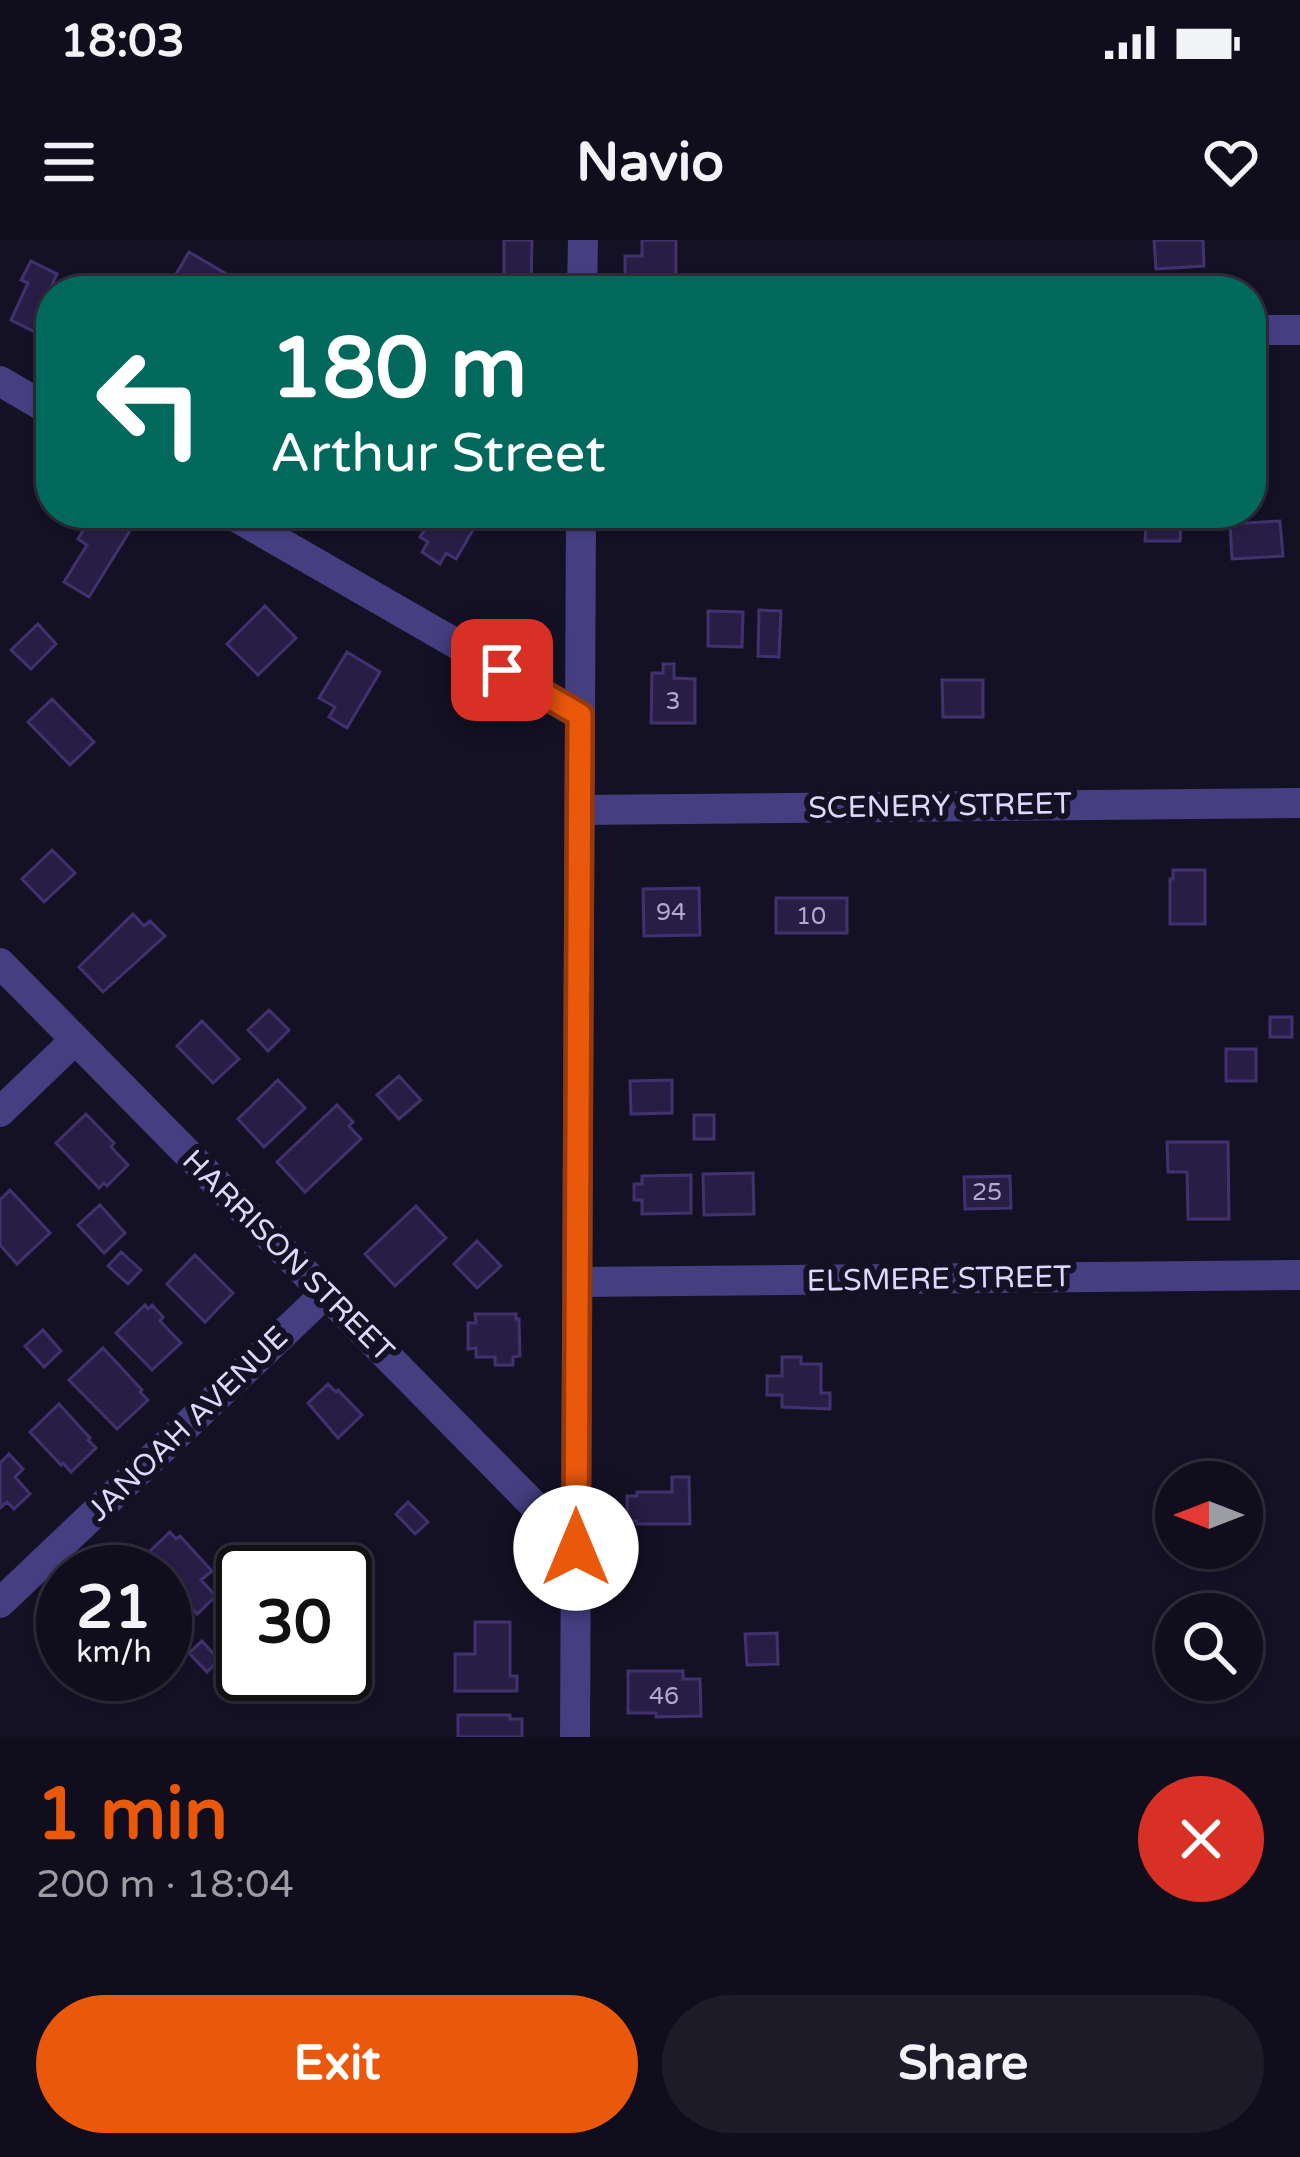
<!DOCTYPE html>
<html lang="en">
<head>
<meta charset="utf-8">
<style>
  body { margin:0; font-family:"Varela Round",sans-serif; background:#1e1b29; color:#f1f3f6; height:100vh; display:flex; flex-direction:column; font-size:45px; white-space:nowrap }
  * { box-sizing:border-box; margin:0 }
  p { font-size:39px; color:#9c9ca3 }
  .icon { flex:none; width:66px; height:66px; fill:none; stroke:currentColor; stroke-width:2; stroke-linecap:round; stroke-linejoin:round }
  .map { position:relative; height:1497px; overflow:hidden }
  .sheet { display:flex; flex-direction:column; background:#100d1c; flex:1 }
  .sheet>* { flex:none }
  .hud { position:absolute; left:36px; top:36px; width:1230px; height:252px; border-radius:48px; box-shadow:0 3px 9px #0004,0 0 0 3px #302d3b; background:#00695c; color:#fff; overflow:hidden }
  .needle { width:78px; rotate:270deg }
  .controls { position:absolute; left:1155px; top:1221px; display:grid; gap:24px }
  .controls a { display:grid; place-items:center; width:108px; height:108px; border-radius:50%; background:#100d1c; box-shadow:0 3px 9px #0004,0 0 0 3px #302d3b; font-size:60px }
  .speed { position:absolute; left:36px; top:1305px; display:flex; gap:24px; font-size:60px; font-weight:700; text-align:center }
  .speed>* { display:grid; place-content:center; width:156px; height:156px; border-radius:50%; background:#100d1c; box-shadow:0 3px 9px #0004,0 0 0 3px #302d3b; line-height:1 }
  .speed small { font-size:30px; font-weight:400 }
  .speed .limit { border:6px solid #111; border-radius:18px; background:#fff; color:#111 }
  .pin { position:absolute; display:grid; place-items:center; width:102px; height:102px; color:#fff; margin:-51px; border-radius:24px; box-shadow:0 6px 18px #0006 }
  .me { position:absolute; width:132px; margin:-66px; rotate:0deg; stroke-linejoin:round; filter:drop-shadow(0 0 9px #0008) }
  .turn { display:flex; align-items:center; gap:42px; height:252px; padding:0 36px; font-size:54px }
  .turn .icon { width:156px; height:156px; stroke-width:2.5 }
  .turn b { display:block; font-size:84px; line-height:102px }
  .round { display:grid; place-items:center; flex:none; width:126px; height:126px; border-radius:63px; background:#1e1b29 }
  .overview { display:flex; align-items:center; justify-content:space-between; height:204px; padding:0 36px }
  h1 { font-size:72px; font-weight:700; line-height:90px; color:#ea580c }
  .primary-button { display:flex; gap:24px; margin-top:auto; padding:24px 36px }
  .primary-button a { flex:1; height:138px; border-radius:72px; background:#ea580c; color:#fff; font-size:48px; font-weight:700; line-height:138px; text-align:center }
  .primary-button a+a { background:#1e1b29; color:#f1f3f6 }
  .status { display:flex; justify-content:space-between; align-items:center; height:84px; padding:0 60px; background:#100d1c; direction:ltr }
  .status svg { height:33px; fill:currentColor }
  header { display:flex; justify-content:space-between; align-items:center; height:156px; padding:0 36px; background:#100d1c; font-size:54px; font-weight:700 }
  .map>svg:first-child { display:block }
  .building { fill:#281e45; stroke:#41326f; stroke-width:3 }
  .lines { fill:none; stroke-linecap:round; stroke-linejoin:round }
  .street { stroke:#453f81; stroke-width:30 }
  .route-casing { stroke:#983908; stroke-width:30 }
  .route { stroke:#ea580c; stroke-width:21 }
  .labels { text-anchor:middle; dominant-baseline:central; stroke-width:12; stroke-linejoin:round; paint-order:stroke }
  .number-label { font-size:24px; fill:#b0aace }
  .street-label { font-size:30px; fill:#ded8fc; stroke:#151125 }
</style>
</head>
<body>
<div class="status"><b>18:03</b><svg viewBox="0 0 49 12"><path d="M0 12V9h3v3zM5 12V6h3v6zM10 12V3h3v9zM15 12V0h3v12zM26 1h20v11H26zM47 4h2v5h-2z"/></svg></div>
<header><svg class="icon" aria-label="menu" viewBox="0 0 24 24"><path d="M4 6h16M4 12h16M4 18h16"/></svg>Navio<svg class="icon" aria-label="heart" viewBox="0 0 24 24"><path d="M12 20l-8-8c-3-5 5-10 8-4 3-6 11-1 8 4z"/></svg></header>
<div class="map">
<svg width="1300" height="1497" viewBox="0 0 1300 1497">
  <rect width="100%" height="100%" fill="#151125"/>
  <path class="building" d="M504 0H532L531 51H504Z
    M642 0H676V41H625V16H642Z
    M1154 0H1203L1204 26 1156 29Z
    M189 12 230 36 221 51H188L172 41Z
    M31 21 57 34 51 47 59 51H51V81L46 79 39 94 11 80 28 43 21 40Z
    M94 273H121L117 280 131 289 89 357 64 342 87 305 78 299Z
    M435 273H483L456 319 446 313 440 324 422 312 428 302 420 297Z
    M1280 281 1283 316 1232 319 1230 284Z
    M1146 282 1181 283 1180 301H1145Z
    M265 366 296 398 258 435 227 404Z
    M759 370 781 371 779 417 758 416Z
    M708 371 743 372 742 407 708 406Z
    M38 384 56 404 31 429 11 410Z
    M347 412 380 432 347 488 329 477 335 467 319 458Z
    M663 424H674V438L695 439V483H651L652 433H663Z
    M942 440H983V477H943Z
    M52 459 94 502 70 525 28 482Z
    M52 610 75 633 44 662 22 639Z
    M1173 630H1205V684H1170V639H1173Z
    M699 648 700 695 644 696 643 649Z
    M776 658H847V693H776Z
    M133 674 144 686 150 681 165 696 103 752 79 727Z
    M269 770 289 790 268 811 248 790Z
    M1270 777H1292V797H1270Z
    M202 781 239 819 213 843 177 806Z
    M1226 809H1256V841H1226Z
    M399 836 421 860 399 879 377 855Z
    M278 840 305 868 264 907 238 879Z
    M672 840V873L631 874 630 841Z
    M337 865 353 882 349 886 361 899 305 952 277 922Z
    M86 874 114 903 111 907 128 925 107 946 104 943 99 948 56 903Z
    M694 875H714V899H694Z
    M1167 902H1228L1229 979H1188L1187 932H1168Z
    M753 933 754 974 704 975 703 934Z
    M691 935V973L642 974V960H634V944H642V936Z
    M1010 936 1011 968 965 969 964 937Z
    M10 950 50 993 17 1024 0 1005V960Z
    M100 965 125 993 104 1013 78 985Z
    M416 966 446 998 395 1046 365 1014Z
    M477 1001 501 1026 477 1048 454 1024Z
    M121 1012 141 1030 128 1044 108 1026Z
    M195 1015 233 1053 205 1082 167 1044Z
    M145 1065 148 1069 152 1065 163 1077 160 1081 181 1103 152 1130 116 1093Z
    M475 1074H516V1079H519L520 1116 513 1117V1125H495V1117H476V1108L468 1109V1083H476Z
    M43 1090 61 1111 44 1127 25 1106Z
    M103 1108 142 1150 140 1152 148 1160 117 1189 69 1140Z
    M782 1117H801V1124H821V1153H830V1169L782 1167V1155H767V1136H782Z
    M328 1144 336 1152 338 1150 362 1175 338 1198 308 1163Z
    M59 1164 90 1198 88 1200 96 1208 71 1232 63 1223 61 1225 30 1192Z
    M9 1214 23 1229 15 1237 30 1254 14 1269 7 1262 0 1268V1223Z
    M672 1237H689L690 1284H637V1281H627V1256H637V1252H672Z
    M408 1262 428 1282 415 1294 396 1274Z
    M170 1292 176 1299 180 1296 212 1331 201 1340 216 1356 197 1374 165 1339V1332H159L146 1315Z
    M475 1382H510V1436H517V1451H455V1414H475Z
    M63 1388V1434H112L97 1449 86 1438 75 1448 41 1409Z
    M777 1393 778 1424 747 1425 745 1394Z
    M202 1401 219 1420 207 1432 189 1413Z
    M628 1431H683V1439H700L701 1476 656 1477V1473H628Z
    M458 1475H510V1479H522V1497H458Z"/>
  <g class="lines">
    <path class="street" d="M582 51 583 0
      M1251 90H1300
      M0 141 51 171
      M229 273 580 475
      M580 570 1300 563
      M0 723 576 1308
      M0 872 75 800
      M577 1042 1300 1035
      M0 1363 325 1054
      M575 1497 581 273"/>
  </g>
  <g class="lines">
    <defs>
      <path id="route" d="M502 430 580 475 576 1308"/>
    </defs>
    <use href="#route" class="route-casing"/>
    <use href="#route" class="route"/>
  </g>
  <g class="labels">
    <g class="number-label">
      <text x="673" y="461">3</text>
      <text x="671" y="672">94</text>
      <text x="811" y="676">10</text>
      <text x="987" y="952">25</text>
      <text x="664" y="1456">46</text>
    </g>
    <g class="street-label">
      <text transform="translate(940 566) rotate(-1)">SCENERY STREET</text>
      <text transform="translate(288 1016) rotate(45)">HARRISON STREET</text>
      <text transform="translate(939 1039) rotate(-1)">ELSMERE STREET</text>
      <text transform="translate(188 1184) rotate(-44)">JANOAH AVENUE</text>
    </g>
  </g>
</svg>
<div class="controls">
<a><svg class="needle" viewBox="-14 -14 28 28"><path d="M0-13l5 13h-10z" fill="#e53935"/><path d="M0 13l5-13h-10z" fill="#9c9ca3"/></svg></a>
<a><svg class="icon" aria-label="search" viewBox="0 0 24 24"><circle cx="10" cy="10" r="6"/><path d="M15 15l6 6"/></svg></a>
</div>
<div class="speed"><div>21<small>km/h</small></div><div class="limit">30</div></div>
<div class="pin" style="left:502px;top:430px;background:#d93025"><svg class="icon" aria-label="arrive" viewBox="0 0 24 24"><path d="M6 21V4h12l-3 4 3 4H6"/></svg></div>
<svg class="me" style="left:576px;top:1308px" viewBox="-20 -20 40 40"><circle r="19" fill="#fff"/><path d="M0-13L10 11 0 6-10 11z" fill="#ea580c"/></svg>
<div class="hud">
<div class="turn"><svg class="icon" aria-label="left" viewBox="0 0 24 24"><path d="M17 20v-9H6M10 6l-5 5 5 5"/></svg><div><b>180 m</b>Arthur Street</div></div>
</div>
</div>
<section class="sheet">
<div class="overview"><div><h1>1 min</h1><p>200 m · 18:04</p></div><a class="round" style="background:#d93025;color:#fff"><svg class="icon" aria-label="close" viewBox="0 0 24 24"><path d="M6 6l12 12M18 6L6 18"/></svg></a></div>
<div class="primary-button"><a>Exit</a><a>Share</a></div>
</section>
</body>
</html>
